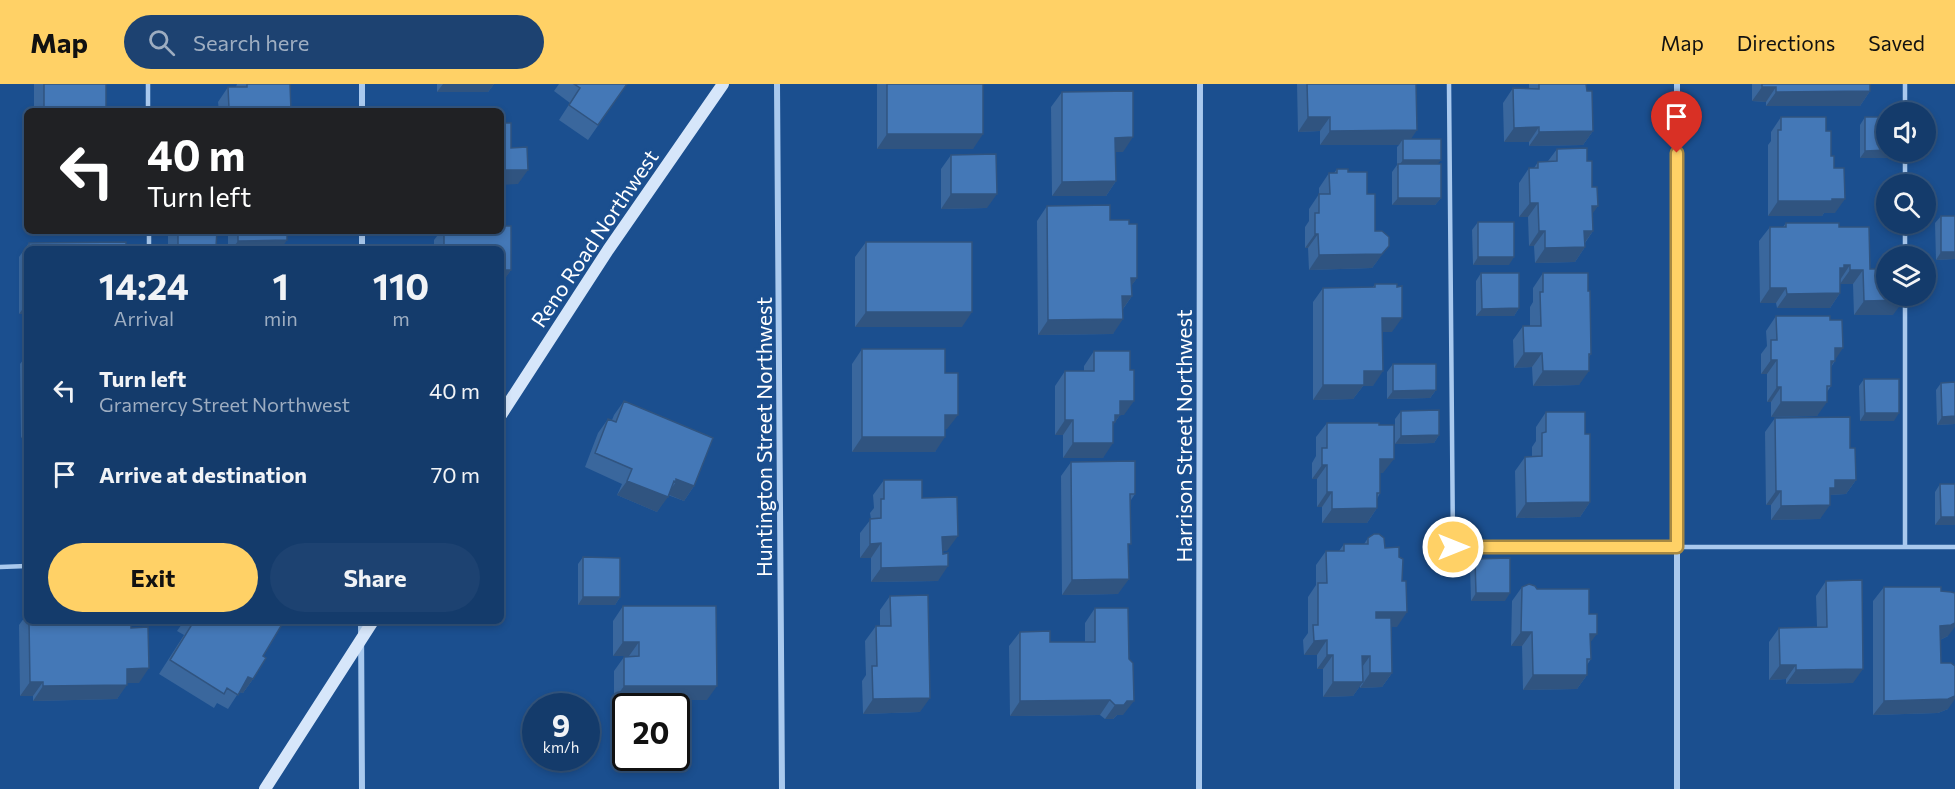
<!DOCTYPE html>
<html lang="en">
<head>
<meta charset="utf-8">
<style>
  body { margin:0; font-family:Commissioner,sans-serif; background:#1d4271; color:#f1f3f6; height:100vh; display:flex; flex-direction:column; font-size:22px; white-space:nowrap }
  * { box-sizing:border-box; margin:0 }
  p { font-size:20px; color:#9dadc1 }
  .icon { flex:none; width:33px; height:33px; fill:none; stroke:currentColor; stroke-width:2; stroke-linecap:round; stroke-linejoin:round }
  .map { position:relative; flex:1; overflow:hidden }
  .details { position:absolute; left:24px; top:162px; width:480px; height:378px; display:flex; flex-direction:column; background:#143b6b; border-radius:9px; box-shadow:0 3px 9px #0003,0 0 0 2px #33557e }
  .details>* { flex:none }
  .banner { position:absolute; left:24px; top:24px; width:480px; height:126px; border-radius:9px; box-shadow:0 3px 9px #0003,0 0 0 2px #33557e; background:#202124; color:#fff; overflow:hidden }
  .controls { position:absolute; left:1876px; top:18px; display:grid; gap:12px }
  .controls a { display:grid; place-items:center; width:60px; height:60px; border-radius:50%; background:#143b6b; box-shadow:0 3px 9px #0003,0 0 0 2px #33557e; font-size:30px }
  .speed { position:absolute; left:522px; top:609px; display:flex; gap:12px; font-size:30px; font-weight:700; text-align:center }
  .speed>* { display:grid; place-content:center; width:78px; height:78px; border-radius:50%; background:#143b6b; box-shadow:0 3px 9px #0003,0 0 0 2px #33557e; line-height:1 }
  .speed small { font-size:15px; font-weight:400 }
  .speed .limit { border:3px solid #111; border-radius:9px; background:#fff; color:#111 }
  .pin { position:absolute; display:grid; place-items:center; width:51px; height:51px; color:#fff; margin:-62px -26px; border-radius:50% 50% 50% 0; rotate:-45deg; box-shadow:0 0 6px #0007 }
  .pin .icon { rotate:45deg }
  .me { position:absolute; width:66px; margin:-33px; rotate:90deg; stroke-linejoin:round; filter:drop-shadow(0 0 4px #0008) }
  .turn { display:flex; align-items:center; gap:21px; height:126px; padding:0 24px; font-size:27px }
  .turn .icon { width:78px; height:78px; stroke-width:2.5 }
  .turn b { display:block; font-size:42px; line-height:51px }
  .eta { display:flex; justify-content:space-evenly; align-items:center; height:102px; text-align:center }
  .eta b { font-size:36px; font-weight:700; line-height:42px }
  .cta { display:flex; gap:12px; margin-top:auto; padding:12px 24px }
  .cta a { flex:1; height:69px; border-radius:36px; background:#ffd166; color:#111; font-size:24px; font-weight:700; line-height:69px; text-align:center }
  .cta a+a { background:#1d4271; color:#f1f3f6 }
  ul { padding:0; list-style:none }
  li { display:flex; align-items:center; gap:18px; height:84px; padding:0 24px }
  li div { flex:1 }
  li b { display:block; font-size:22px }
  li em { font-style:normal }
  header { display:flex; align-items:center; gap:36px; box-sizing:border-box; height:84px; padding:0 30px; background:#ffd166; color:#111 }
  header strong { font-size:28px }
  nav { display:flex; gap:33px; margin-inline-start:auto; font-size:21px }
  .search { width:420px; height:54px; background:#1d4271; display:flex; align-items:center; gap:15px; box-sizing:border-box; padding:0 21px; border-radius:33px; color:#9dadc1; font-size:22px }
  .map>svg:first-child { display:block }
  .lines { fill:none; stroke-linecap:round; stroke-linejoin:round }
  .lane { stroke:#a9c9ee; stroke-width:4.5 }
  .street { stroke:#a9c9ee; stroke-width:6 }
  .secondary { stroke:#d6e6fa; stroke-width:12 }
  .wall { fill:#3a679d }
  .shaded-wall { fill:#305480 }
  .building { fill:#4478b7; stroke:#305480; stroke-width:1.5 }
  .route-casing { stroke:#a68842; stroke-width:15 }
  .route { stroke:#ffd166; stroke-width:10 }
  .labels { text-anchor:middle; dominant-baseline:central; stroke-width:6; stroke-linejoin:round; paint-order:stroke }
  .street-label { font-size:21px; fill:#fff; stroke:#1b4f8f }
</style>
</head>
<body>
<header>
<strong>Map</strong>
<div class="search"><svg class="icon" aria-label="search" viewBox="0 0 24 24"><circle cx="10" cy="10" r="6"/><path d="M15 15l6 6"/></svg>Search here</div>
<nav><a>Map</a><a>Directions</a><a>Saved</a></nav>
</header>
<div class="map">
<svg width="1955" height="705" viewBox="0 0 1955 705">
  <rect width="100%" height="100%" fill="#1b4f8f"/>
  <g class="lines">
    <path class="lane" d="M148 0V27
      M1449 0 1453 463H1955
      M1905 28V0
      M1905 100V68
      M149 147V165
      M1905 172V140
      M1905 463V212
      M0 483 27 482"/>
    <path class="street" d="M777 0 782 705
      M1677 0V705
      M362 27V0
      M362 165V147
      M361 537 362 705
      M1199 705 1200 0"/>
    <path class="secondary" d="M501 331 608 166 723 0
      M265 705 373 537"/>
  </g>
  <path class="wall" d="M34 0H106V27H34Z
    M237 0H290L291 27H219L218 18 228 3H236Z
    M437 0H494L488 8H437Z
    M559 0H627L588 56 559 36 570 19 554 7Z
    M877 0H983L973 65H877Z
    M1297 0H1416L1411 55 1438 80 1441 114 1435 121H1392V88L1397 81V63L1399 61H1320V47L1298 48Z
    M1529 0H1586L1587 7 1593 47 1583 61 1529 62V58H1504L1503 19 1513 4 1529 5Z
    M1752 0H1870V7L1860 22H1766V18L1752 17Z
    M1062 8 1123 68H1116V97L1106 112H1052L1051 23Z
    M1781 33 1826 47 1831 72 1835 129H1824L1822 132H1768V61L1771 57V48Z
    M1865 33 1887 68H1900L1895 74H1860V41Z
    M1557 65 1587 77 1592 103 1598 122 1592 129 1593 147 1585 159V163L1575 178 1535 179 1534 162H1529L1528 133H1519V99L1529 84H1534L1538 78 1548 77Z
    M951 71 987 124 941 125V85Z
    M27 78V147H24V82Z
    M1337 85 1348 88 1367 110 1375 147 1378 176 1372 184 1309 186 1308 164H1305V143L1309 137V125L1319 110V104L1329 89H1334Z
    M1047 122 1129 140 1137 194 1131 202 1132 212 1123 225 1113 250 1038 251 1037 137Z
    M1941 132 1955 175 1936 176 1935 139Z
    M1478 138 1509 181H1473L1472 146Z
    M1786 139 1839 143 1870 185 1893 231H1854L1853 200H1840V209L1830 224H1777L1776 219H1760L1759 157 1770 143H1783Z
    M168 147H217L216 162 214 165H168Z
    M228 147H287L281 165H228Z
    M441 147H501L511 186 502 198 501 165H434V156Z
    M866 158 962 243H855V173Z
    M29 159 126 165H27V230H19V173Z
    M1481 189 1519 224 1514 232H1476V197Z
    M1543 189 1591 270 1589 273 1579 301 1533 302 1532 283 1514 284 1513 256 1523 242H1530V223L1533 218V204Z
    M1375 200 1392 248H1383L1373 302H1363L1353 315 1313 316V218L1323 204 1373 203Z
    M1776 232 1830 236 1835 277 1831 283V302L1827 308 1817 332 1771 333V318H1767V290H1761V270L1767 262 1766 247Z
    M862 265 945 289 947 345H945L935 368H852V280Z
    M1094 267 1124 331H1120L1113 341 1103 374H1063V351H1055V302L1065 287H1084V282Z
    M27 271V354H21L20 280Z
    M1393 280 1436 306 1430 314 1387 315V288Z
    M1864 295 1894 337H1860L1859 302Z
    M1941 299 1955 340 1937 341 1936 306Z
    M624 317 694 402 684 417 668 411 657 428 617 411 622 400 585 383 598 349 608 335 612 336 614 331Z
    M1401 327 1439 351 1434 359 1395 360V335Z
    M1546 328 1585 350 1590 418 1580 433 1516 434 1515 387 1525 373 1532 372V363L1536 357V343Z
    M1775 334 1850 364 1856 396 1846 410 1830 411 1820 435 1771 436V421H1766L1765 348Z
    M1327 339 1383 389H1380V409L1377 415V424L1367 439H1322V423H1317V395H1312V379L1316 372V353Z
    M1071 378 1135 410 1131 416 1128 464 1118 510 1062 511 1061 392Z
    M884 396 922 414 947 467H942L938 497 871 498V474H860V449L871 435 870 429 874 424 873 411Z
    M1940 400 1955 441H1935V408Z
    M1368 454 1385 464 1397 543 1391 542 1392 589 1382 603 1360 604V602L1353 612 1323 613V585H1317V571H1304L1303 556 1308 549V513L1316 501V481L1326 467H1339L1344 460H1364Z
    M583 473 620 513 615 521H578V480Z
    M1475 475 1505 517H1471L1470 482Z
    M1826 497 1853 599 1786 600V595L1769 596V558L1779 544 1817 543 1816 512Z
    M1522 503 1537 505 1589 530 1591 575 1587 581V591L1577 605 1523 606 1522 562H1511L1512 517Z
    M1884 503 1941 507 1948 552 1940 556 1941 579 1948 625 1938 629 1873 631V517Z
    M890 512 920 628 863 630 862 597 866 591 865 557 876 542H880V526Z
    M623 522 707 616H614V587L624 573 629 572H613V537Z
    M1095 524 1123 631H1117L1113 635H1105L1100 631 1010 632 1009 562 1020 548 1050 558H1085V539Z
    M27 530V537H86V538L131 544 139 599H127L117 615 33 617V612H20L19 541Z
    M184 537H284L263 572 253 595 243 609 239 608 228 625 217 619 214 624 159 590 184 551 177 547Z"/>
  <path class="shaded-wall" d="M443 0H494L488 8H437Z
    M1762 3H1776L1766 18 1752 17Z
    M1870 7 1860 22H1766L1776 8Z
    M229 24H235L233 27H227Z
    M1308 33H1330L1320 47 1298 48Z
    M1539 43 1529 58H1504L1514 44Z
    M1417 46 1407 61 1403 55 1399 61H1320L1330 47Z
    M1593 47 1583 61 1529 62 1539 48Z
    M887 50H983L973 65H877Z
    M1133 53 1123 68H1105L1115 54Z
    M1887 66V68H1900L1895 74H1860L1865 67Z
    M1403 76H1441L1435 83 1397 84Z
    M505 86H528L518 100 501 101Z
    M1116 97 1106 112H1052L1062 98Z
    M951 110H997L987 124 941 125Z
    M1398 114H1441L1435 121H1392Z
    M1832 115H1845L1835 129H1824L1822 132H1768L1778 117Z
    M1530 119H1538L1528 133H1519Z
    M1592 122H1598L1588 136Z
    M27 143V147H62H24Z
    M1539 147H1545L1534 162H1529Z
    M1584 147H1593L1583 161Z
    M1315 150H1318L1308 164H1305Z
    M287 156 281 165H232L238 157Z
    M216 162 214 165H177L178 164Z
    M1389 162 1372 184 1309 186 1319 171Z
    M1585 163 1575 178 1535 179 1545 164Z
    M1941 168H1955V175L1936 176Z
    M1478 173H1514L1509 181H1473Z
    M1844 181H1850L1840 196V184Z
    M503 186H511L501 200Z
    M1850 186H1863L1853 200H1840Z
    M1131 194H1137L1127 208Z
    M1770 204H1786L1776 219H1760Z
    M1840 209 1830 224H1777L1787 210Z
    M1122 212H1132L1122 226Z
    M1904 216 1893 231H1854L1864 217Z
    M27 219V230H19Z
    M1519 224 1514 232H1476L1482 225Z
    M866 228H972L962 243H855Z
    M1382 234H1402L1392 248H1372Z
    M1123 235 1113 250 1038 251 1048 236Z
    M1835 264H1843L1825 291Z
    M1524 269H1542L1532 283 1514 284Z
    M1771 276H1777L1767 290H1761Z
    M1364 287H1383L1373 302H1363L1353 315 1313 316 1323 301Z
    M1543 287H1589L1579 301 1533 302Z
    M1777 303H1781L1771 318H1767Z
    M1436 306 1430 314 1387 315 1393 307Z
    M1120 317H1134L1124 331H1110Z
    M1781 318H1827L1817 332 1771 333Z
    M1865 329H1899L1894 337H1860Z
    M945 331H958L947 345H935Z
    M1115 331H1120L1105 352Z
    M1955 332V340L1937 341 1942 333Z
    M1065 336H1073L1063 351H1055Z
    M27 345V354H21Z
    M1439 351 1434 359 1395 360 1401 352Z
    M862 353H945L935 368H852Z
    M1073 359H1113L1103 374H1063Z
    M1380 375H1394L1383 389H1370Z
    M1322 381H1327L1317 395H1312Z
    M676 395 694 402 684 417 667 410 676 398Z
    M1835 396H1856L1846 410 1830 411 1820 419Z
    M627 397 668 413 657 428 617 411Z
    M1776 407H1781L1771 421H1766Z
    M1327 408H1332L1322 423H1317Z
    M1590 418 1580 433 1516 434 1526 419Z
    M1830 421 1820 435 1771 436 1781 422Z
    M1377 424 1367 439H1322L1332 425Z
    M1941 433H1955V441H1935Z
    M958 452 947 467H932L942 453Z
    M881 459 871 474H860L870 460Z
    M948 482 938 497 871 498 881 484Z
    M1129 495 1118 510 1062 511 1072 496Z
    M1476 509H1510L1505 517H1471Z
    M583 513H620L615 521H578Z
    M1376 528H1407L1397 543 1366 542Z
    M1955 539V543L1948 552 1940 556V542Z
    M1521 548H1532L1522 562H1511Z
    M1590 550H1597L1586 564Z
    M1327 556 1317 571H1304L1314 557Z
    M623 558H639L629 572H613Z
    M1327 571H1333L1323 585H1317Z
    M1362 572H1370L1360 586Z
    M1780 581H1796L1786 595 1769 596Z
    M149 584 139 599H117L127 585Z
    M1863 585 1853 599 1786 600 1796 586Z
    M1370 589H1392L1382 603 1360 604Z
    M1533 591H1587L1577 605 1523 606Z
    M248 593 253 595 243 609 238 608Z
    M30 598H43L33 612H20Z
    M1333 598H1363L1353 612 1323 613Z
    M127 601 117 615 33 617 43 602Z
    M624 602H717L707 616H614Z
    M1955 612V615L1948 625 1938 629 1873 631 1884 617Z
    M930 614 920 628 863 630 873 615Z
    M1110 616 1100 631 1010 632 1020 617Z
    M1127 617H1134L1123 631H1117L1113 635H1105L1115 621Z"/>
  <path class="building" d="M44 0H106V27H44Z
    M247 0H290L291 27H235V24H229L228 3H247Z
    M574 0H627L598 41 569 21 580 4Z
    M887 0H983V50H887Z
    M1307 0H1416L1417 46 1330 47V33H1308Z
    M1539 0H1586L1587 7H1592L1593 47 1539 48V43L1514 44 1513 4 1539 5Z
    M1762 0H1870V7L1776 8V3H1762Z
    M1133 7V53L1115 54 1116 97 1062 98V8Z
    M175 24H213V27H175Z
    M1781 33H1826V47H1831V72H1834V84H1844L1845 115H1832V117H1778V46H1781Z
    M1865 33H1887V66L1865 67Z
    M501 39H511V64L527 63 528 86H505V110H501Z
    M1403 55H1441V76H1403Z
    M1587 64V77H1592V103H1597L1598 122H1592L1593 147H1584L1585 163 1545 164V147H1539L1538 119H1530L1529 84H1538V78L1557 77V65Z
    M996 70 997 110H951V71Z
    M1398 80H1441V114H1398Z
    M1337 85H1348V88H1367V110H1375V147H1382L1389 153V162L1382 170 1319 171 1318 150H1315V129H1319V110H1330L1329 89H1337Z
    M1110 121V136H1129V140H1137V194H1131L1132 212H1122L1123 235 1048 236 1047 122Z
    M1941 132H1955V168H1941Z
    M1478 138H1514V173H1478Z
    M1786 139H1839V143H1869L1870 185H1887V212H1903L1904 216 1864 217 1863 186H1850V181H1844V184H1840V209L1787 210 1786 204H1770V143H1786Z
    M501 142H511V186H503L502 204H501V165H444V147H501Z
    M178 147H217L216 162 178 164Z
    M238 147H287V156L238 157Z
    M126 158V165H29V159Z
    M866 158H972V228H866Z
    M1481 189H1519V224L1482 225Z
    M1543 189H1588V207H1590L1591 270H1589V287H1543L1542 269H1524L1523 242H1541L1540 208H1543Z
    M1375 200H1397V203L1402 202V234H1382L1383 287H1364V301H1323V204L1375 203Z
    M1776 232H1830V236H1842L1843 264H1835V277H1831V302H1827V318H1781V303H1777V276H1771V256H1777Z
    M862 265H945V289H958V331H945V353H862Z
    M1094 267H1130V286H1134V317H1120V331H1115V338H1113V359H1073V336H1065V287H1094Z
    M1393 280H1436V306L1393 307Z
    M1864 295H1899V329H1865Z
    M1955 298V332L1942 333 1941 299Z
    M624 317 713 354 694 402 676 395V398L674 397 668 413 627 397 632 385 595 369 608 335 616 338Z
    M1439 326V351L1401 352V327Z
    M1546 328H1585V350H1590V418L1526 419 1525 373 1542 372V349L1546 348Z
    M1850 333V364H1855L1856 396H1835V404H1830V421L1781 422V407H1776L1775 334Z
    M1327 339H1379V341H1394V375H1380V409H1377V424L1332 425V408H1327V381H1322V364H1327Z
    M1135 377V410H1130L1131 460H1128L1129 495 1072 496 1071 378Z
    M884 396H922V414L957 413 958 452 942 453 943 470 948 469V482L881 484V459L870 460V435L881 434V415H884Z
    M1940 400H1955V433H1941Z
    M1374 450H1379L1384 454 1385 464 1399 463V473L1403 475 1402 497H1406L1407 528H1376V534H1391L1392 589H1370V572H1362L1363 598H1333V571H1327V556L1314 557 1313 541H1318V499H1327L1326 467H1344V460H1368V454Z
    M583 473 620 474V513H583Z
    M1510 474V509H1476L1475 475Z
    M1862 496 1863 585 1796 586V581H1780L1779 544 1827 543 1826 497Z
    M1529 500 1535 502 1537 505H1589V530H1597V550H1590L1591 575H1587V591H1533L1532 548H1521L1522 503Z
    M1884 503H1941V507L1951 508 1955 509V539L1951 541 1940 542 1941 579H1951L1955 582V612L1948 615 1884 617Z
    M928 511 930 614 873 615 872 582H877L876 542H891L890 512Z
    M623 522H716L717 602H624V573L639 572V558H623Z
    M1095 524H1128L1129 575 1133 579 1134 617H1127L1124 621H1115L1110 616 1020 617V548L1050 547V558H1095Z
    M29 537H86V538L131 537V544L148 543 149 584 127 585V601L43 602V598H30Z
    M194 537H284L263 572 266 574 253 595 248 593 238 611 227 604 224 610 170 576Z"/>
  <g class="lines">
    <defs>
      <path id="route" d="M1453 463H1677V69"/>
    </defs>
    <use href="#route" class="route-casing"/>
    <use href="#route" class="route"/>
  </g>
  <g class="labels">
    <g class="street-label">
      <text transform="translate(594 154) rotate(-56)">Reno Road Northwest</text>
      <text transform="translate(1183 352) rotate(-90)">Harrison Street Northwest</text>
      <text transform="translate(763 353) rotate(-90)">Huntington Street Northwest</text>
    </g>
  </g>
</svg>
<div class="controls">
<a><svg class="icon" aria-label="sound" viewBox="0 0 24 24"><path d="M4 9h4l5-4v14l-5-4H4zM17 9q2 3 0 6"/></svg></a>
<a><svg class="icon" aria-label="search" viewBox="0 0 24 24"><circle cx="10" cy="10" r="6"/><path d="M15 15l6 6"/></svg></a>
<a><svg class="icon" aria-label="layers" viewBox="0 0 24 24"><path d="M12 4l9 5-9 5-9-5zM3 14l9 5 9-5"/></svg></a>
</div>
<div class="speed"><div>9<small>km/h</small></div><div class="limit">20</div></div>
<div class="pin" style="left:1677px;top:69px;background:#d93025"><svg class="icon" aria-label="arrive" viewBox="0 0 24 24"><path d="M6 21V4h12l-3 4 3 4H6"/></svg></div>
<svg class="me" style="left:1453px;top:463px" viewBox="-20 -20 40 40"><circle r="17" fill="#ffd166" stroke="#fff" stroke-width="3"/><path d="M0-11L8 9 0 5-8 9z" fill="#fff"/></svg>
<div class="banner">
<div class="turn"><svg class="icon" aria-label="left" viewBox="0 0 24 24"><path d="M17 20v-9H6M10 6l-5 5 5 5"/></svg><div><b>40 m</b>Turn left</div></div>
</div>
<section class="details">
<div class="eta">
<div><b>14:24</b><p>Arrival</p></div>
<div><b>1</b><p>min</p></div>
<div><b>110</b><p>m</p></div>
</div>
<ul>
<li><svg class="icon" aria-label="left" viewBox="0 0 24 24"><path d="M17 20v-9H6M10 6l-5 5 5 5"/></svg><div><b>Turn left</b><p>Gramercy Street Northwest</p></div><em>40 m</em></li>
<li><svg class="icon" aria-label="arrive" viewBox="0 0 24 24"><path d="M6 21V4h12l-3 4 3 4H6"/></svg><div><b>Arrive at destination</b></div><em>70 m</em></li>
</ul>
<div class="cta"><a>Exit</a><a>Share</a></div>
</section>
</div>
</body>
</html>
